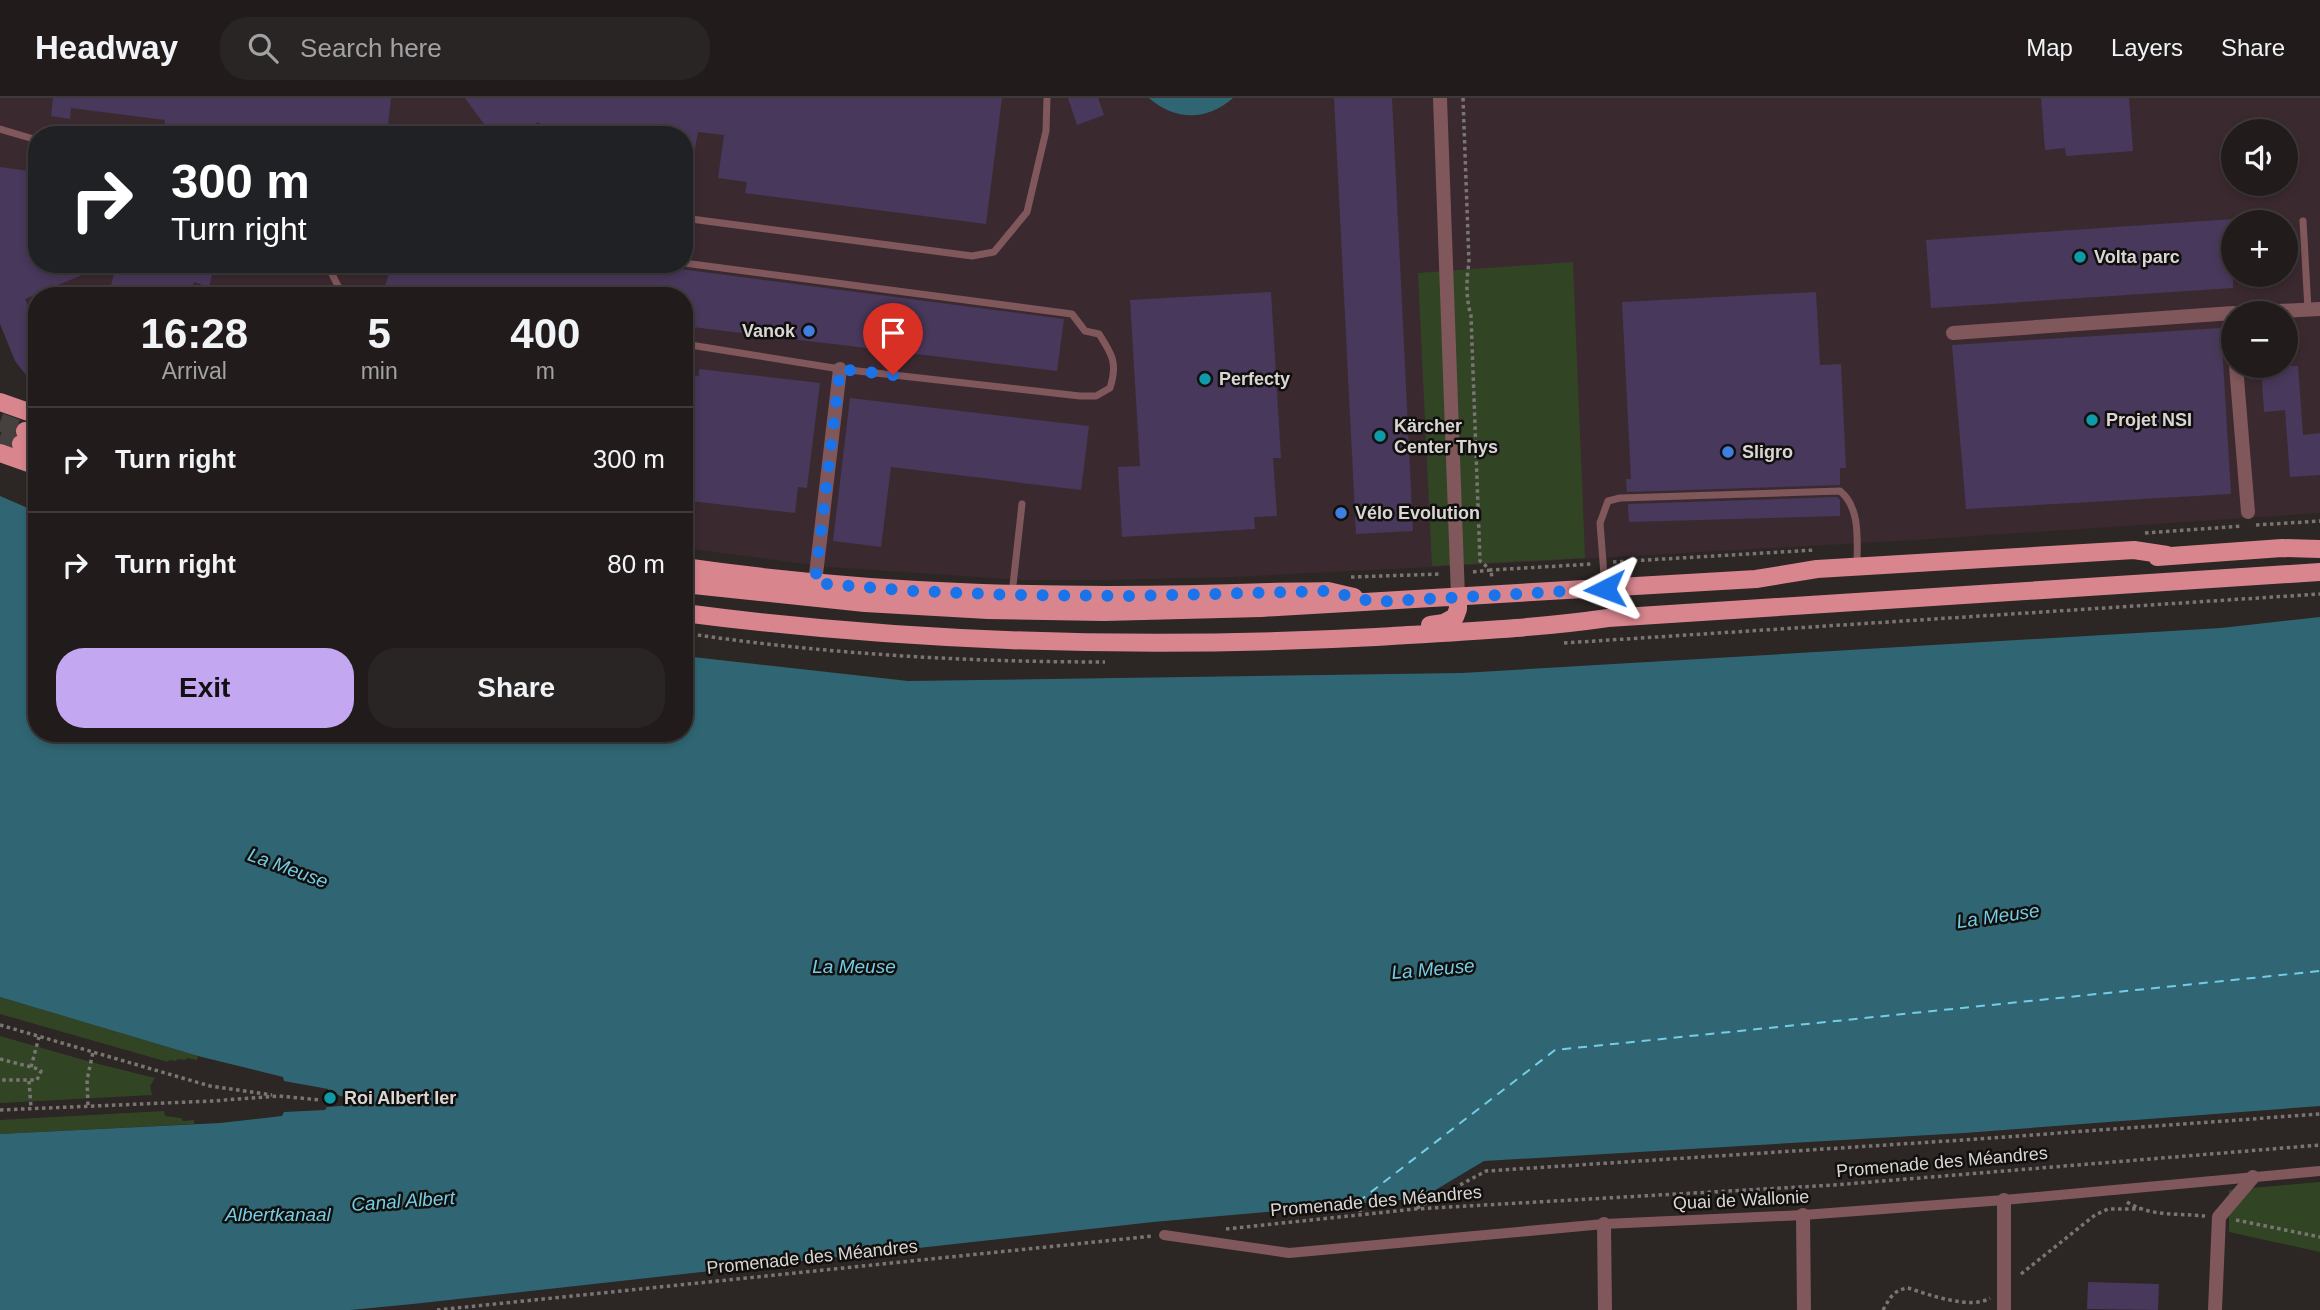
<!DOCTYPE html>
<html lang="en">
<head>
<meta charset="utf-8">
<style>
  body { margin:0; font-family:Helvetica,sans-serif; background:#292524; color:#f1f3f6; height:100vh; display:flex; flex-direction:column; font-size:26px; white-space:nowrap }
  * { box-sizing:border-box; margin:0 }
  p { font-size:23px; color:#a2a1a3 }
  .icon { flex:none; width:38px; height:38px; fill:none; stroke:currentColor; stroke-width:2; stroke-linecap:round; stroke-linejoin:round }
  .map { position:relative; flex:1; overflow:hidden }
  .panel { position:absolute; left:28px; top:189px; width:665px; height:455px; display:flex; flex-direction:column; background:#211c1b; border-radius:28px; box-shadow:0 4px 10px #0003,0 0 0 2px #3e3a3a }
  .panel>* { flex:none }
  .guide { position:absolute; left:28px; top:28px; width:665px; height:147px; border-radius:28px; box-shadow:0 4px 10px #0003,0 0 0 2px #3e3a3a; background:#202124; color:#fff; overflow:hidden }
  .controls { position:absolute; left:2221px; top:21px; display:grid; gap:14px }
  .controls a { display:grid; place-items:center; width:77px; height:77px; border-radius:50%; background:#211c1b; box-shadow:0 4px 10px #0003,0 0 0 2px #3e3a3a; font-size:35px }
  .pin { position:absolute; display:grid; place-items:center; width:60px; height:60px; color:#fff; margin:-72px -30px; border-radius:50% 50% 50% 0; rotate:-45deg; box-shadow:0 0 7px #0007 }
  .pin .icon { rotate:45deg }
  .me { position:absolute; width:77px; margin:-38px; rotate:267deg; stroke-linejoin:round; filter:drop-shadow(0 0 5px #0008) }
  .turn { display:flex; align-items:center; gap:24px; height:147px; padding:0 28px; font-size:32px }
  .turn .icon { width:91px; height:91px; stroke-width:2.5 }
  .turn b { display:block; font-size:49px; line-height:60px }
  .eta { display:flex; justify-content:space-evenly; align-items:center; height:119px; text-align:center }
  .eta b { font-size:42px; font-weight:700; line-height:49px }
  .action { display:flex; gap:14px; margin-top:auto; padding:14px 28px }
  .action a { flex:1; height:80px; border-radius:28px; background:#c4a7f1; color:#111; font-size:28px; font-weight:700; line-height:80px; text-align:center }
  .action a+a { background:#292524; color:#f1f3f6 }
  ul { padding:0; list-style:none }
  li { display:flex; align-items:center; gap:21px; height:105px; padding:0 28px; border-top:2px solid #3e3a3a }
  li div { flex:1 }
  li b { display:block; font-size:26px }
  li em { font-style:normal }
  header { display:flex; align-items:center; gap:42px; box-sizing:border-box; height:98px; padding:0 35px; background:#211c1b; border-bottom:2px solid #3e3a3a }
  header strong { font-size:33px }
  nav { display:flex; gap:38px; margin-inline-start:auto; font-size:24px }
  .search { width:490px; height:63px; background:#292524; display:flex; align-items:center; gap:18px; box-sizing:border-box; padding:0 24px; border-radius:28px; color:#a2a1a3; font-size:26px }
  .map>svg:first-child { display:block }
  .industrial { fill:#3b2930; fill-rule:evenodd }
  .green { fill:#314525 }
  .water { fill:#306674 }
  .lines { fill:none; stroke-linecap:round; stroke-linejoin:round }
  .ferry { stroke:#74cde5; stroke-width:2; stroke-dasharray:9 7; stroke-linecap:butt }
  .building { fill:#48385b }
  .primary-tunnel { stroke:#46403e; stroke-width:18; stroke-dasharray:18 9; stroke-linecap:butt }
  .path { stroke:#7a7573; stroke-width:3.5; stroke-dasharray:3.5 3.5; stroke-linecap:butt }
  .service { stroke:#80575b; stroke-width:7 }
  .pedestrian { stroke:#80575b; stroke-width:10 }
  .minor { stroke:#80575b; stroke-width:14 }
  .primary { stroke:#d8858e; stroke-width:18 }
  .route { stroke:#1a73e8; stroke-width:12; stroke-dasharray:0 21.6 }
  .culture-dot { fill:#0f9aa8; stroke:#12100f; stroke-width:2.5 }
  .shop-dot { fill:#3f7fe0; stroke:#12100f; stroke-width:2.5 }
  .labels { text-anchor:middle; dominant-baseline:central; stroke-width:5; stroke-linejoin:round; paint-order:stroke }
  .poi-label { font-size:18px; font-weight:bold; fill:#d9d6d4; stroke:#12100f; text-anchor:start }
  .street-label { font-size:18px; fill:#d9d6d4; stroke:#12100f }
  .water-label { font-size:19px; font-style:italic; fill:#74cde5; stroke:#12100f }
</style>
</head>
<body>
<header>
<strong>Headway</strong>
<div class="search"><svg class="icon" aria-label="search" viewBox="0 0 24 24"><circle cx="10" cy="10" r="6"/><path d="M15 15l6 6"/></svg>Search here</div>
<nav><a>Map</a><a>Layers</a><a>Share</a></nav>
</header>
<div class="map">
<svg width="2320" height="1212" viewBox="0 0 2320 1212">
  <rect width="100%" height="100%" fill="#2c2624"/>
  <path class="industrial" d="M0 0H2320V415L1931 441 1474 467 1232 479 1102 482H1022L829 469 684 450V198H37V290L21 271 0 225ZM2233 33H2286V86H2233ZM37 37H684V166H37ZM2233 124H2286V177H2233ZM2233 215H2286V268H2233Z"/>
  <path class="green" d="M1573 164 1585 460 1432 468 1418 175Z
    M0 899 198 958 197 962 187 960 186 962 177 961 176 963 169 962 168 964 0 916Z
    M0 938 91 964 155 980 150 988 152 997 0 1005Z
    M164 1013 165 1018 181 1020 183 1023 194 1022V1026L0 1036V1022Z
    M2320 1084V1154L2229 1134V1092Z"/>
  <path class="water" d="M1149 0H1233C1207 23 1175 23 1149 0Z
    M0 398 37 414V635H684V558L908 583 1462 575 2221 530 2320 519V1008L1964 1035 1484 1063 1422 1100 1153 1124 413 1206 350 1212H0V1036L220 1025 282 1018 284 1014 325 1012 327 1009 352 1007 353 1002 329 994 328 991 284 983 283 979 198 958 0 899Z"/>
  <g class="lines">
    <path class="ferry" d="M1358 1104 1555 952 2320 873"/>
  </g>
  <path class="building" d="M53 0H391L387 37H163L165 22 71 10 70 21 51 18Z
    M465 0H1002L986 126 745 95 747 84 718 80 724 37 698 34 692 67 684 66V37H548L538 24 522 37H492Z
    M1068 0H1098L1104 17 1077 27Z
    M1334 0H1392L1413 433 1356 436Z
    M2041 0H2129L2133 53 2066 58 2065 50 2045 52Z
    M0 69 37 74V166H108L25 201 37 229V291L15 263 0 226Z
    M2233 121V190L1931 210 1926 142Z
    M117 166H215L209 189 194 184 189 198H108Z
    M391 166H642L1064 221 1057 273 684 228V198H455L439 196V198H383Z
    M1271 194 1281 360H1273L1277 418 1254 419 1255 431 1122 439 1118 369 1140 368 1130 202Z
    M1816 194 1820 267 1841 266 1846 370H1840V387L1627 394 1626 381H1631L1622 204Z
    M2221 230 2231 396 1966 411 1952 247Z
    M2261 268H2298L2303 337 2320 335V377L2290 379 2285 312 2264 314Z
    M699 271 820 285 807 390 798 389 795 415 690 403 693 376 686 375 694 316 684 314V276L699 278Z
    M850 300 1089 328 1081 392 891 369 881 449 833 443Z
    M1837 399 1840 402V418L1629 424 1628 406Z
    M2088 1184 2159 1186 2158 1212 2087 1211Z"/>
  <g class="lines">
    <path class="primary-tunnel" d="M0 324 25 333
      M0 339 21 346"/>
    <path class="path" d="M1463 0 1469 165C1466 182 1466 201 1471 218L1480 463 1491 472 1592 466
      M2256 427 2320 423
      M2145 435 2242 428
      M1613 464 1815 452
      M1473 474 1491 472 1492 481
      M1351 479 1441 476
      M684 535C823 556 965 564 1105 564
      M1564 545 2320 496
      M0 927 210 988 272 997
      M0 961 35 970 41 973 37 982H0
      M31 969 39 939
      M29 983 31 1010
      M88 1007 87 982 93 954
      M0 1012 212 1003 279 998 320 1002
      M1358 1104 1361 1116
      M2127 1104C2151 1119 2178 1115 2205 1118
      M1417 1110 1486 1073 1963 1042 2320 1016
      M2236 1122 2320 1139
      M1226 1131 1415 1111 1834 1087 2320 1047
      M2021 1176 2095 1117 2108 1111H2140
      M437 1212 1153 1138
      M1883 1212C1890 1200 1893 1192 1908 1190 1930 1197 1971 1212 1990 1200"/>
    <path class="service" d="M0 31 37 42
      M684 118 691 121 972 158 994 154 1027 114 1046 33 1047 0
      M2303 123 2308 211
      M684 165 1072 216 1085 233 1099 236C1112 256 1118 265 1110 290L1096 298H1080L840 271 684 246
      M327 166 343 198
      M1605 490 1600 425 1608 403 1620 400 1840 393C1861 410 1857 443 1857 468
      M1012 496 1022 406"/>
    <path class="pedestrian" d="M1164 1137 1289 1155 1604 1126 1803 1117 2004 1102 2320 1073"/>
    <path class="minor" d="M1440 0 1458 499
      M2237 215 2320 211
      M2231 216 2233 236
      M1953 235 2233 215
      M2236 268 2248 414
      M815 485 840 271
      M2004 1102V1212
      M1803 1117 1804 1212
      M1604 1126 1605 1212
      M2215 1212 2219 1119 2253 1079"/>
    <path class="primary" d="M0 304 37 317
      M25 333 37 337
      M21 346 37 352
      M0 355 37 368
      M2157 459 2282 450 2320 451
      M684 469C879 497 1073 501 1269 494 1289 493 1308 494 1328 493L1354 499
      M684 486 865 505 988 512 1104 514 1261 510 1756 481 1817 471 2134 452 2167 457
      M684 515C913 545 1146 551 1376 539 1454 534 1532 531 1608 520L2320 474
      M1430 527 1444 525 1455 519 1458 511V499"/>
  </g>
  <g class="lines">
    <path class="route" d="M893 277 840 271 815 485 914 493 1012 497 1134 498 1328 493 1374 504 1605 491"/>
  </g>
  <g class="culture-dot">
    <circle cx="2080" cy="159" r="7"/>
    <circle cx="1205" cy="281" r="7"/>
    <circle cx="2092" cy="322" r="7"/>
    <circle cx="1380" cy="338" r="7"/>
    <circle cx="330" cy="1000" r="7"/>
  </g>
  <g class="shop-dot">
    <circle cx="809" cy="233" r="7"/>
    <circle cx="1728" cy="354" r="7"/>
    <circle cx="1341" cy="415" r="7"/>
  </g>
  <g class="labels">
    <g class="poi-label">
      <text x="2094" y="159">Volta parc</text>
      <text x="795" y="233" text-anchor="end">Vanok</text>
      <text x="1219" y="281">Perfecty</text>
      <text x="2106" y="322">Projet NSI</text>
      <text x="1394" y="328">Kärcher<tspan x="1394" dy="21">Center Thys</tspan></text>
      <text x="1742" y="354">Sligro</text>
      <text x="1355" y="415">Vélo Evolution</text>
      <text x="344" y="1000">Roi Albert Ier</text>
    </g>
    <g class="street-label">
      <text transform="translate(1942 1064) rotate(-5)">Promenade des Méandres</text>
      <text transform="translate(1741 1102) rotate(-3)">Quai de Wallonie</text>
      <text transform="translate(1376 1103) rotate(-5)">Promenade des Méandres</text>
      <text transform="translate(812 1159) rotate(-6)">Promenade des Méandres</text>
    </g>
    <g class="water-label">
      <text transform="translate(288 770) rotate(20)">La Meuse</text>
      <text transform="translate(1998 818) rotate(-8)">La Meuse</text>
      <text x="854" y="868">La Meuse</text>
      <text transform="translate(1433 871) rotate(-5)">La Meuse</text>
      <text transform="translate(403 1103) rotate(-4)">Canal Albert</text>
      <text x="278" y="1116">Albertkanaal</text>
    </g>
  </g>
</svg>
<div class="controls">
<a><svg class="icon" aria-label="sound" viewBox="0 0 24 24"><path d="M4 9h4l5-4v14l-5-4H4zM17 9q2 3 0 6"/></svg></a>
<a>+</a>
<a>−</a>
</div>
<div class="pin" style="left:893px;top:277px;background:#d93025"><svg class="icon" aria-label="arrive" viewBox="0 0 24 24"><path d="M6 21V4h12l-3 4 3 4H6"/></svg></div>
<svg class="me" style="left:1605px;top:491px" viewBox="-20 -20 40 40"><path d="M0-17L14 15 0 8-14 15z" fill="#1a73e8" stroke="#fff" stroke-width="4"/></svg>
<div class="guide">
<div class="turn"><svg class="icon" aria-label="right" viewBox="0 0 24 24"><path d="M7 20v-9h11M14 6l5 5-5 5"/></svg><div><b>300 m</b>Turn right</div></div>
</div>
<section class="panel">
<div class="eta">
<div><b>16:28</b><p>Arrival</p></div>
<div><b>5</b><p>min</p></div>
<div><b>400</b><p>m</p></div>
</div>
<ul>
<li><svg class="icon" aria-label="right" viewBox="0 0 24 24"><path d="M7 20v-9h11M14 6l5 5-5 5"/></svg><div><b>Turn right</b></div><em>300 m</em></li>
<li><svg class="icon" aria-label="right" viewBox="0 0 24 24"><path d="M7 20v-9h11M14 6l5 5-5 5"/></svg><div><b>Turn right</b></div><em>80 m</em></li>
</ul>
<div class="action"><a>Exit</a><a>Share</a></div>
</section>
</div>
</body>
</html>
